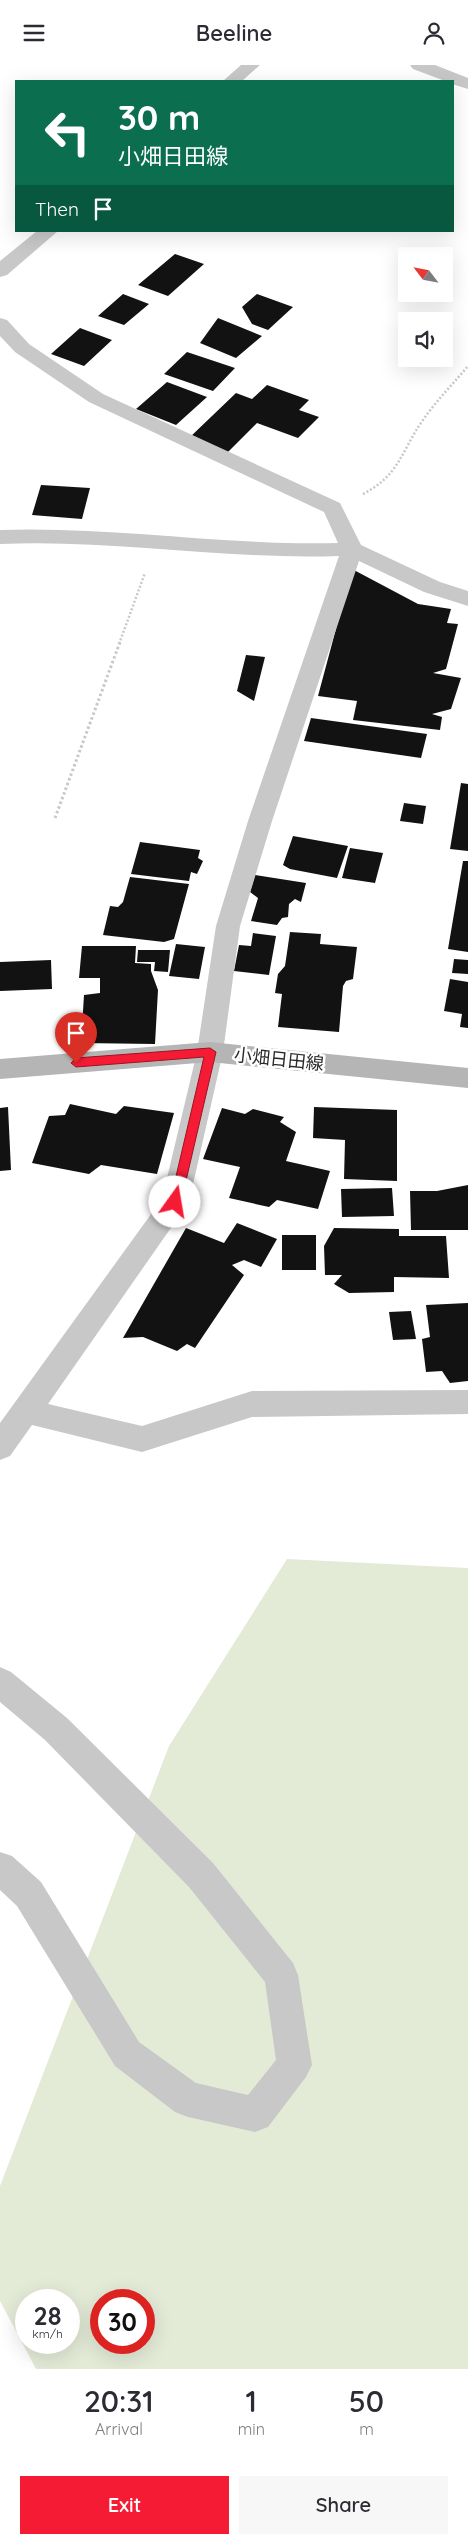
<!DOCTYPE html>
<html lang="en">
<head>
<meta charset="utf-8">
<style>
  body { margin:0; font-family:Quicksand,"Noto Sans JP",sans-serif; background:#f7f7f7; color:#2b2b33; height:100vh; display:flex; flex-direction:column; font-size:19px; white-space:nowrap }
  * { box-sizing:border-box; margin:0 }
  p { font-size:16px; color:#7c7c81 }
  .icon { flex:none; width:28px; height:28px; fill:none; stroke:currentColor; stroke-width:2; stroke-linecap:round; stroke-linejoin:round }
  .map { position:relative; height:2304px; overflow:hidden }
  .side { display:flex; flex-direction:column; background:#fff; flex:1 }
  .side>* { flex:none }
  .banner { position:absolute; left:15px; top:15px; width:439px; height:152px; border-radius:0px; box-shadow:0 5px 20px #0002; background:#0b6e4f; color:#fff; overflow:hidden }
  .needle { width:32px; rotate:302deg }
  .tools { position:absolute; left:398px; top:182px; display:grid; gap:10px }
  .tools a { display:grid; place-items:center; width:55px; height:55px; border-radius:0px; background:#fff; box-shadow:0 5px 20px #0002; font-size:25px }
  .speed { position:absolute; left:15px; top:2224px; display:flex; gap:10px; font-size:25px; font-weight:700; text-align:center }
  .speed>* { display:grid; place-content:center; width:65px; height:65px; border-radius:50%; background:#fff; box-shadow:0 5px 20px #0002; line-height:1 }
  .speed small { font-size:12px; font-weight:400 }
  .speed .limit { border:8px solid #d22; background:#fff; color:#111 }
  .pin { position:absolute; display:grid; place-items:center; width:42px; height:42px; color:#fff; margin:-51px -21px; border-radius:50% 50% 50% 0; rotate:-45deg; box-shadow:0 0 5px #0007 }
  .pin .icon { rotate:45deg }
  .me { position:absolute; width:55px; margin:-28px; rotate:13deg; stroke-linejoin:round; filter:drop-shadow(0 0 4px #0008) }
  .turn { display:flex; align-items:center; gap:18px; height:105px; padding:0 20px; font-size:22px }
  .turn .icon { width:65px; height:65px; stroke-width:2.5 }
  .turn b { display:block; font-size:35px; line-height:42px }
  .then { display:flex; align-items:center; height:48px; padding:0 20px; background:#0003; gap:10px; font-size:19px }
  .eta { display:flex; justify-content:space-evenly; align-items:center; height:85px; text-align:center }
  .eta b { font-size:30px; font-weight:600; line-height:35px }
  .cta { display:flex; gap:10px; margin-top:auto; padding:10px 20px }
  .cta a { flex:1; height:58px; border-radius:0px; background:#f51b34; color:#fff; font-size:20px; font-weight:600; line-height:58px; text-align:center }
  .cta a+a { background:#f7f7f7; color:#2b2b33 }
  header { display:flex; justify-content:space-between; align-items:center; height:65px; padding:0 20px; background:#fff; font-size:22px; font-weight:600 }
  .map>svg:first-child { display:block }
  .green { fill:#e3ebd7; fill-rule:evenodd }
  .building { fill:#121212 }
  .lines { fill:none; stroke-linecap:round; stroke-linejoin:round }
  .path-far1 { stroke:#c8c8c8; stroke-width:2.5; stroke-dasharray:2 2; stroke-linecap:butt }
  .path { stroke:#c8c8c8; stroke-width:3; stroke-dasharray:2.5 2.5; stroke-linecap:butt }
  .minor { fill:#c8c8c8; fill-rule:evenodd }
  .secondary { fill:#b5b5b5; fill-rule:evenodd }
  .route { fill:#f51b34; stroke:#9f1222 }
  .labels { text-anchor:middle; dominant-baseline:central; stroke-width:5; stroke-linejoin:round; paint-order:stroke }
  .street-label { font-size:18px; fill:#2b2b2b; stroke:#fff }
</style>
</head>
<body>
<header><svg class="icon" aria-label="menu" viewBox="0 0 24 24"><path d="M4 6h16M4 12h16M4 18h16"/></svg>Beeline<svg class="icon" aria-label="person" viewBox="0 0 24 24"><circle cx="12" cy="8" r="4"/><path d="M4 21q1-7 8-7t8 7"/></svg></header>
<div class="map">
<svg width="468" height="2304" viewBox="0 0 468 2304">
  <rect width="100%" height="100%" fill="#fff"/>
  <path class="green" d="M287 1494 468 1503V2304H36L0 2236V2121L169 1681ZM26 2235H69V2278H26ZM101 2235H144V2278H101Z"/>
  <path class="building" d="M175 189 204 199 168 231 138 220Z
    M123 229 149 239 124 260 98 251Z
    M257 229 293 242 268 265 252 259 242 242Z
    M218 253 262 271 236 293 200 278Z
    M80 263 112 275 84 301 51 289Z
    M187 287 235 303 213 326 164 309Z
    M167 317 207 332 176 360 136 344Z
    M267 320 309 335 299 345 319 352 298 373 257 358 226 389 188 374 236 328 252 334Z
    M41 420 90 423 82 454 32 450Z
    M352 504 418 539 451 544 447 558 458 559 446 604 433 608 461 613 451 644 432 649 442 652 440 665 353 655 357 636 318 631Z
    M246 590 265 592 254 636 237 626Z
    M311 653 427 669 421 693 304 676Z
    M461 718 468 719V786L450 784Z
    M404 738 426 741 423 759 400 756Z
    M293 771 348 781 337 813 290 804 283 800Z
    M140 777 200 785 198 793 203 796 197 809 191 807 189 816 131 809Z
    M350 783 383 788 375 818 342 813Z
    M463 796H468V887L448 884Z
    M255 810 306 818 301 837 295 834 289 839 288 852 282 853 277 860 251 856 258 833 250 827Z
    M130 812 189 819 174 874 164 877 103 870 110 841 118 842 123 837Z
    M290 867 321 869 320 879 357 882 353 914 346 916 343 921 339 967 278 962 282 929 275 928 278 909 285 901Z
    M253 868 276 871 269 910 234 906 239 880 251 881Z
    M176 879 205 882 199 914 169 911Z
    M82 881H136L135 898 151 899V906L158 925 155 979 81 978 84 930 100 928V913H79Z
    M138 885H170L168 907 154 906 155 897H137Z
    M454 894 468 895V909L452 908Z
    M51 895 52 924 0 926V897Z
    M450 914 468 917V963L460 962 462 949 444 946Z
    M70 1039 116 1049 124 1041 174 1048 157 1109 101 1100 89 1109 32 1098 49 1051 65 1050Z
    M8 1042 11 1105 0 1106V1043Z
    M314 1042 397 1045V1116L344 1114 345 1075 313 1073Z
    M222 1043 245 1049 253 1044 284 1052 280 1057 296 1067 286 1096 330 1106 318 1144 277 1135 269 1142 229 1133 240 1102 203 1094Z
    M468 1120V1165H411L410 1126H437Z
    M392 1123 394 1151 342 1152 341 1124Z
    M237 1158 277 1174 261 1202 244 1195 232 1200 244 1210 195 1283 187 1279 177 1286 143 1272 123 1273 186 1163 224 1178Z
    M334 1163 399 1164V1171H446L449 1213 394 1212V1227L349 1228 334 1219 342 1210H325L324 1181Z
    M282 1170H316V1205H282Z
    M468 1238V1316L450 1318 442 1306 426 1307 422 1274 430 1272 426 1240Z
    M411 1246 416 1274 393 1275 389 1247Z"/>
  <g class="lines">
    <path class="path-far1" d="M363 429C400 410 401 386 423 355 436 336 453 319 468 301
      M119 579 145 508"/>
    <path class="path" d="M55 753 120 577"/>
    <path class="minor" d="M241 0H260L242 16H223Z
      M410 0H435L468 13V24L452 19V16H445L413 4Z
      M37 166H58L7 210 0 212V196Z
      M0 253 7 255 29 279 103 329 340 438 361 480 440 517 468 526V541L424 527 359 496 272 756 240 861 223 987 189 1137 48 1339 142 1361 252 1326 468 1325V1349L252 1352 142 1387 32 1360 10 1391 0 1395V1358L162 1134 197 987 216 861 248 756 339 491C226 495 113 474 0 479V465C113 461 225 481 338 478L324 447 89 337 15 287 0 271Z
      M0 1602 11 1607 67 1653 213 1798 293 1898 298 1910 312 2000 306 2012 268 2062 255 2067 188 2052 175 2047 115 2001 17 1841 0 1825V1787L12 1791 41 1817 139 1977 196 2018 248 2030 276 1995 265 1917 189 1822 45 1675 0 1637Z"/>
    <path class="secondary" d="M210 977 468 1003V1023L210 997 0 1014V994Z"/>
  </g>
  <path class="route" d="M210 983 216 987 181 1137 175 1141 170 1137 204 992 76 1002 71 998 76 993Z"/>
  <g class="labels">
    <g class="street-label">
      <text transform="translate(279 994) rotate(6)">小畑日田線</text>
    </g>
  </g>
</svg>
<div class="tools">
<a><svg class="needle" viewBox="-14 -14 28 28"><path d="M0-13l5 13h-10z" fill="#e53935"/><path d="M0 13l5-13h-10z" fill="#7c7c81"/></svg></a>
<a><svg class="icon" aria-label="sound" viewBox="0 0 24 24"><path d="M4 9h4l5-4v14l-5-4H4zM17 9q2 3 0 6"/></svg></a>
</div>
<div class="speed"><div>28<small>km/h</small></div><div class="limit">30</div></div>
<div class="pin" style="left:76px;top:998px;background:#d93025"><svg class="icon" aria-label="arrive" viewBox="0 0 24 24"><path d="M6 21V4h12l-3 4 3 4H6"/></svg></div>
<svg class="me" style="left:175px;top:1137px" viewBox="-20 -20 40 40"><circle r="19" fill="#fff"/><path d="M0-13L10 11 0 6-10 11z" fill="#f51b34"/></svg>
<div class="banner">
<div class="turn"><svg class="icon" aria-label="left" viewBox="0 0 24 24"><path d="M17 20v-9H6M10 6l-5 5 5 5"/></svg><div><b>30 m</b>小畑日田線</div></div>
<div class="then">Then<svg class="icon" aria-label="arrive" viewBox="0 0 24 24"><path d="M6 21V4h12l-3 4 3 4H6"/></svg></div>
</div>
</div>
<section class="side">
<div class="eta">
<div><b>20:31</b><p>Arrival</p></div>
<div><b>1</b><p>min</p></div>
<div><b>50</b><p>m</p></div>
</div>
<div class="cta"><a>Exit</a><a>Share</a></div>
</section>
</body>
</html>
